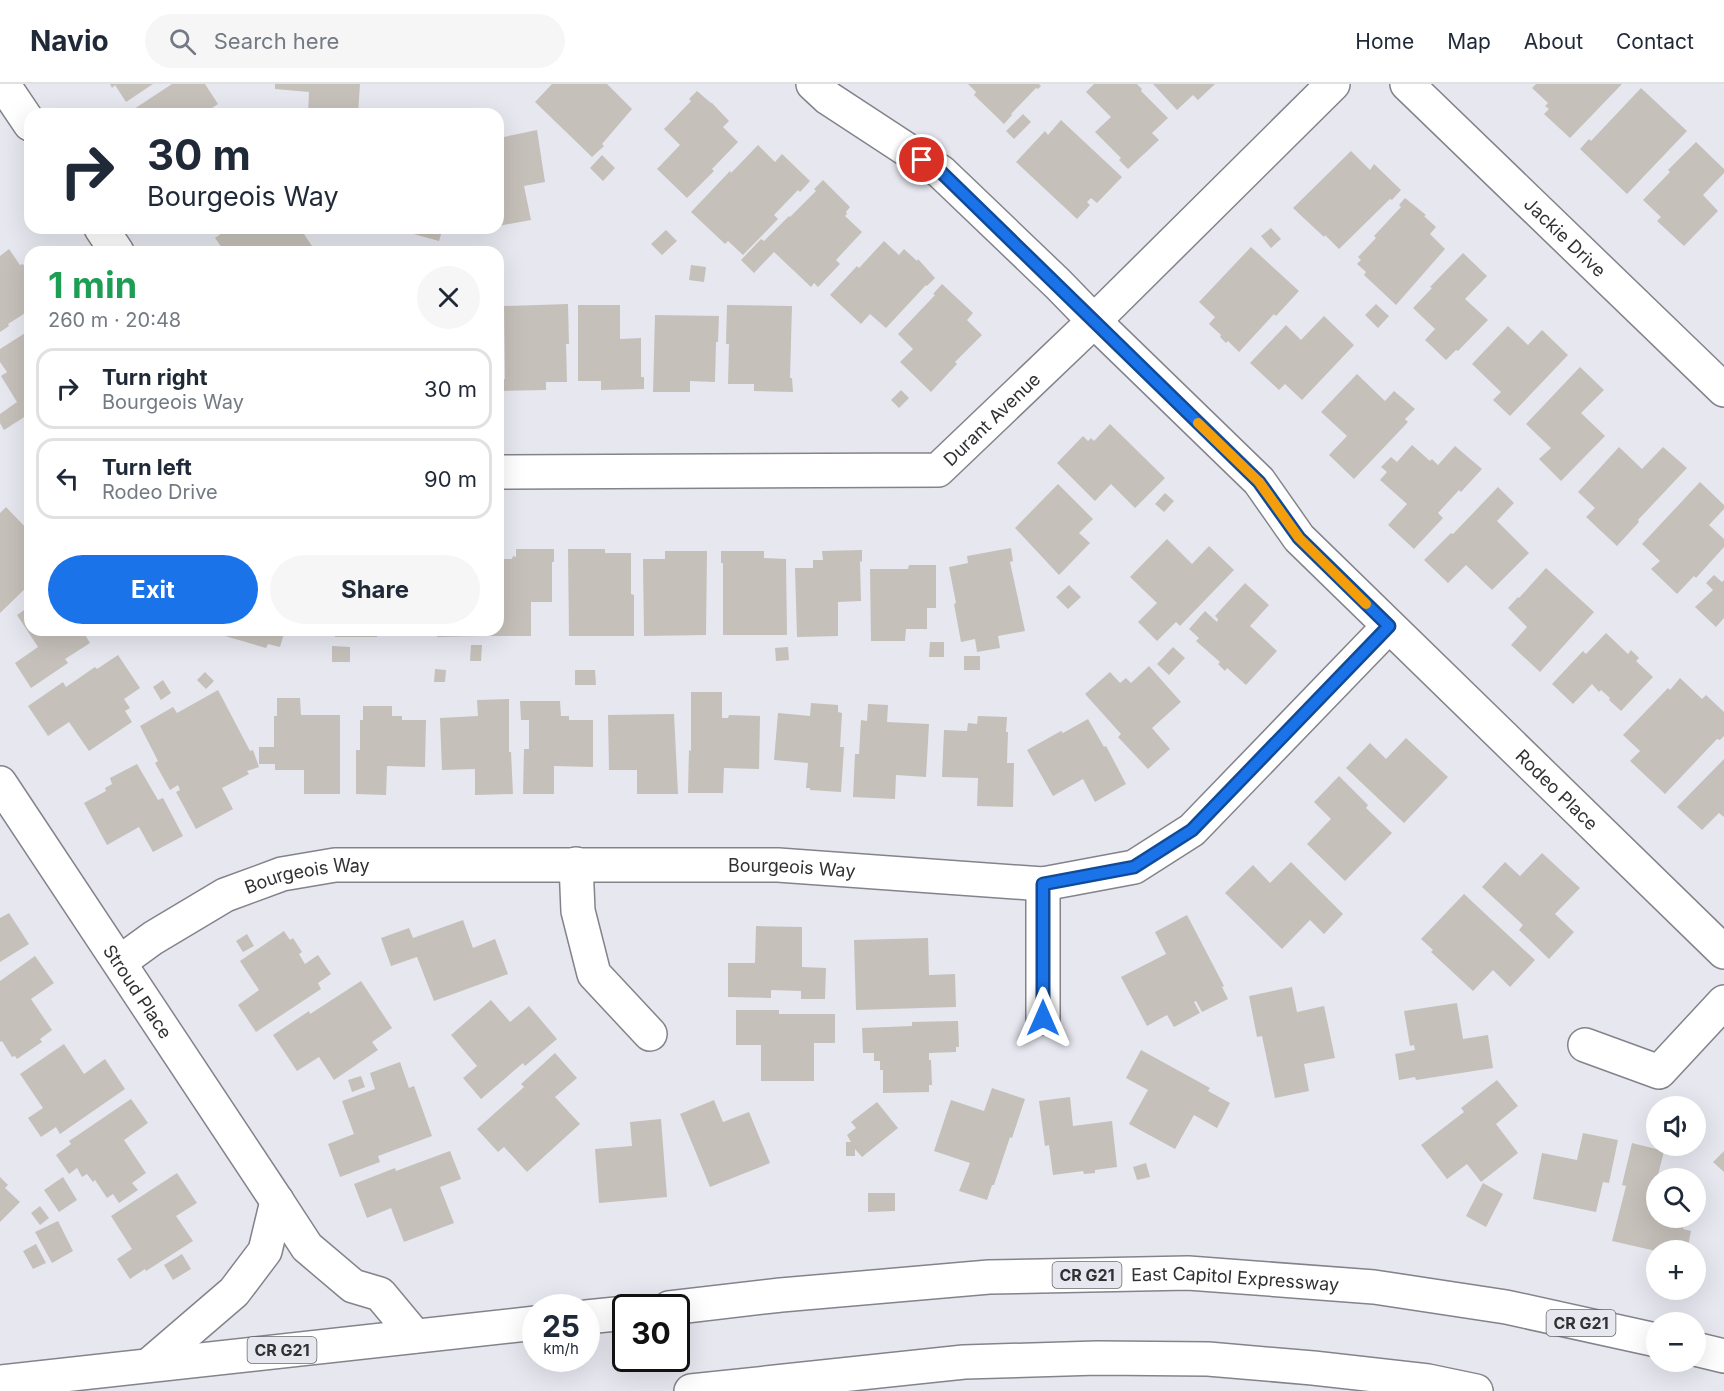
<!DOCTYPE html>
<html lang="en">
<head>
<meta charset="utf-8">
<style>
  body { margin:0; font-family:Inter,sans-serif; background:#f6f6f7; color:#1f2937; height:100vh; display:flex; flex-direction:column; font-size:22px; white-space:nowrap }
  * { box-sizing:border-box; margin:0 }
  p { font-size:20px; color:#747a83 }
  .icon { flex:none; width:33px; height:33px; fill:none; stroke:currentColor; stroke-width:2; stroke-linecap:round; stroke-linejoin:round }
  .map { position:relative; flex:1; overflow:hidden }
  .side { position:absolute; left:24px; top:162px; width:480px; height:390px; display:flex; flex-direction:column; background:#fff; border-radius:18px; box-shadow:0 6px 24px #0002 }
  .side>* { flex:none }
  .banner { position:absolute; left:24px; top:24px; width:480px; height:126px; border-radius:18px; box-shadow:0 6px 24px #0002; background:#fff; color:#1f2937; overflow:hidden }
  .controls { position:absolute; left:1646px; top:1012px; display:grid; gap:12px }
  .controls a { display:grid; place-items:center; width:60px; height:60px; border-radius:50%; background:#fff; box-shadow:0 6px 24px #0002; font-size:30px }
  .speed { position:absolute; left:522px; top:1210px; display:flex; gap:12px; font-size:30px; font-weight:700; text-align:center }
  .speed>* { display:grid; place-content:center; width:78px; height:78px; border-radius:50%; background:#fff; box-shadow:0 6px 24px #0002; line-height:1 }
  .speed small { font-size:15px; font-weight:400 }
  .speed .limit { border:3px solid #111; border-radius:9px; background:#fff; color:#111 }
  .pin { position:absolute; display:grid; place-items:center; width:51px; height:51px; color:#fff; margin:-26px; border:3px solid #fff; border-radius:50%; box-shadow:0 2px 6px #0007 }
  .me { position:absolute; width:66px; margin:-33px; rotate:0deg; stroke-linejoin:round; filter:drop-shadow(0 0 4px #0008) }
  .turn { display:flex; align-items:center; gap:21px; height:126px; padding:0 24px; font-size:27px }
  .turn .icon { width:78px; height:78px; stroke-width:2.5 }
  .turn b { display:block; font-size:42px; line-height:51px }
  .round { display:grid; place-items:center; flex:none; width:63px; height:63px; border-radius:32px; background:#f6f6f7 }
  .summary { display:flex; align-items:center; justify-content:space-between; height:102px; padding:0 24px }
  h1 { font-size:36px; font-weight:700; line-height:45px; color:#1e9e55 }
  .button { display:flex; gap:12px; margin-top:auto; padding:12px 24px }
  .button a { flex:1; height:69px; border-radius:36px; background:#1a73e8; color:#fff; font-size:24px; font-weight:700; line-height:69px; text-align:center }
  .button a+a { background:#f6f6f7; color:#1f2937 }
  ul { padding:0; list-style:none }
  li { display:flex; align-items:center; gap:18px; height:81px; margin:0 12px 9px; padding:0 12px; border:3px solid #e0e1e3; border-radius:18px }
  li div { flex:1 }
  li b { display:block; font-size:22px }
  li em { font-style:normal }
  header { display:flex; align-items:center; gap:36px; box-sizing:border-box; height:84px; padding:0 30px; background:#fff; border-bottom:2px solid #e0e1e3 }
  header strong { font-size:28px }
  nav { display:flex; gap:33px; margin-inline-start:auto; font-size:21px }
  .search { width:420px; height:54px; background:#f6f6f7; display:flex; align-items:center; gap:15px; box-sizing:border-box; padding:0 21px; border-radius:33px; color:#747a83; font-size:22px }
  .map>svg:first-child { display:block }
  .building { fill:#c5c0b9 }
  .lines { fill:none; stroke-linecap:round; stroke-linejoin:round }
  .minor-casing { stroke:#84838b; stroke-width:36 }
  .highway-casing { stroke:#84838b; stroke-width:36 }
  .minor { stroke:#fff; stroke-width:33 }
  .highway { stroke:#fff; stroke-width:33 }
  .route-casing { stroke:#114b97; stroke-width:15 }
  .route { stroke:#1a73e8; stroke-width:10 }
  .slow { stroke:#f59e0b; stroke-width:10 }
  .labels { text-anchor:middle; dominant-baseline:central; stroke-width:6; stroke-linejoin:round; paint-order:stroke }
  .shield { fill:#e7e7f0; stroke:#68686c; stroke-width:1.5 }
  .shield-label { font-size:16px; font-weight:bold; fill:#313134 }
  .street-label { font-size:18px; fill:#313134; stroke:#e7e7f0 }
</style>
</head>
<body>
<header>
<strong>Navio</strong>
<div class="search"><svg class="icon" aria-label="search" viewBox="0 0 24 24"><circle cx="10" cy="10" r="6"/><path d="M15 15l6 6"/></svg>Search here</div>
<nav><a>Home</a><a>Map</a><a>About</a><a>Contact</a></nav>
</header>
<div class="map">
<svg width="1724" height="1307" viewBox="0 0 1724 1307">
  <rect width="100%" height="100%" fill="#e7e7f0"/>
  <path class="building" d="M110 0H153L126 18 115 1 112 4Z
    M172 0H205L218 20 203 30H133L131 27Z
    M275 0H360L358 30H308L309 8 275 5Z
    M552 0H607L632 25 602 60 604 62 592 73 535 18Z
    M968 0H1039L1041 2 1038 5 1036 4 1011 30 1012 31 1004 40 974 11 976 8Z
    M1094 0H1137L1142 5 1141 7 1168 34 1152 49 1159 56 1128 85 1119 76 1121 74 1095 48 1111 33 1086 8Z
    M1153 0H1215L1198 16 1193 11 1177 26Z
    M1536 0H1622L1570 54 1544 30 1549 25 1545 22 1548 19 1532 4Z
    M1641 4 1687 47 1627 110 1580 65 1589 55 1591 57Z
    M697 7 711 19H712L729 37 723 43 738 58 712 85 714 87 687 114 657 85 680 61 664 45 691 17 689 15Z
    M1023 30 1031 38 1014 55 1006 47Z
    M1061 36 1122 93 1097 119 1091 114 1087 118 1090 121 1077 135 1016 78 1045 47 1048 51Z
    M537 46 545 98 524 102 531 136 498 142V62H501L499 54Z
    M1696 58 1724 85V89L1703 111 1718 127 1684 162 1657 137 1661 133 1643 116 1670 88 1668 86Z
    M758 61 775 78 782 70 810 97 800 108 798 106 774 131 778 135 743 171 728 157 725 160 691 128 730 87 731 89Z
    M1351 67 1370 86 1374 80 1401 106 1392 116 1390 115 1339 165 1325 151 1324 153 1293 124Z
    M602 71 615 84 603 97 590 84Z
    M823 96 850 123 846 128 847 130 845 132 862 148 836 176 840 180 818 203 814 199 811 203 774 168 754 189 741 176 761 155 764 157 789 132 790 133 816 107 814 105Z
    M1405 114 1426 131 1424 132 1436 143 1430 150 1445 165 1396 221 1364 191 1366 188 1357 180 1361 176 1358 173 1376 154 1374 152 1401 123 1399 121Z
    M229 144H300L312 162 303 168H225L215 154Z
    M400 144H443L439 157 399 146Z
    M1271 144 1281 155 1271 164 1261 152Z
    M666 146 677 157 662 171 651 160Z
    M884 157 899 171 904 165 917 177 918 175 935 194 927 202 926 201 886 244 870 230 861 240 830 211 857 182 859 184Z
    M1251 163 1299 207 1276 232 1274 230 1239 268 1228 257 1226 259 1220 253 1221 251 1209 240 1215 233 1199 218Z
    M9 165 20 181 23 180 26 185 30 182V226L8 240 9 242 0 248V172Z
    M1463 169 1487 192 1465 215 1488 236 1458 267 1456 266 1446 276 1425 256 1435 245 1413 224 1432 204 1430 203Z
    M691 181 706 183 704 198 689 196Z
    M942 200 973 229 967 236 982 251 955 278 957 280 931 308 900 278 913 265 898 250 935 211 933 210Z
    M568 220 569 260H566L567 298H546V306L502 307V295H505L504 222Z
    M1376 220 1389 232 1378 244 1365 231Z
    M578 221H620V255L641 254V293H644V305L601 306V297H578Z
    M727 221 792 222 790 294H792L793 308 754 307V300H728L729 260H726Z
    M655 231 719 232 718 258H716L715 298 690 297V308H653Z
    M1324 232 1354 261 1302 316 1285 300 1279 306 1250 279 1286 241 1301 256Z
    M1508 242 1528 261 1542 246 1568 271 1510 332 1493 316 1501 308 1472 280Z
    M30 246V323L26 326 29 330 4 346 0 339V330L17 318 1 292 7 288 0 278V265Z
    M1580 283 1604 306 1581 329 1605 352 1561 397 1539 375 1551 364 1526 340Z
    M1357 290 1385 317 1394 307 1415 325 1405 335 1408 338 1354 395 1329 371 1347 352 1321 328Z
    M901 306 909 314 899 324 891 316Z
    M1110 340 1165 394 1135 424 1111 400 1095 417 1057 379 1083 352 1088 357 1091 354 1094 357Z
    M1412 361 1430 377 1432 375 1438 381 1455 362 1482 385 1461 408 1459 406 1438 429 1443 434 1414 465 1388 441 1407 420 1380 396 1387 388 1381 383 1391 373 1397 378Z
    M1619 363 1642 385 1663 363 1687 384 1638 436 1639 438 1617 462 1586 433 1595 424 1578 408Z
    M1700 398 1724 421V425L1709 441 1724 455V463L1696 494 1694 492 1677 510 1651 485 1660 477 1642 460Z
    M1058 400 1093 435 1079 449 1090 459 1059 491 1015 444Z
    M1498 403 1514 419 1497 437 1529 469 1492 506 1466 481 1448 499 1424 476 1451 449 1453 450Z
    M1165 409 1174 417 1164 428 1155 420Z
    M6 423 30 448V495L28 497 30 500 0 529V429Z
    M1167 455 1192 480 1209 462 1234 486 1180 542 1176 538 1157 557 1138 538 1157 519 1130 493Z
    M1011 464 1013 477 1010 478 1025 547 998 552 1000 564 977 568 975 555 961 558 954 520 956 519 949 483 968 479 967 472Z
    M516 465H554V478H552V518H531V552H488V546H498V475H512L513 472 516 473Z
    M568 465H605V469H631V510L634 511V552H569Z
    M862 466V478L860 477 861 517 838 518V552L797 553 795 484H813V476H823L822 467Z
    M665 467H707L706 551 644 552 643 475H665Z
    M721 467H764V474L786 475 787 551H723V479H721Z
    M909 481H936V524H927V545H906L905 557H871L870 485H908Z
    M1546 484 1594 528 1540 588 1511 561 1527 543 1508 524 1518 513 1519 514Z
    M1714 491 1722 498 1724 496V534L1716 543 1695 523 1713 506 1706 499Z
    M1245 499 1269 521 1250 542 1277 567 1246 601 1227 584 1225 587 1218 580 1220 578 1196 557 1199 554 1189 545 1205 527 1217 538 1218 535 1215 532Z
    M1069 501 1081 513 1068 525 1056 513Z
    M30 522V546H82L90 559 65 575 68 579 31 604 15 579 38 563 17 531Z
    M219 546H285L280 563 268 560 266 564 218 550Z
    M335 546H377V553H335Z
    M437 546H480V552L437 553Z
    M1606 549 1628 570 1631 566 1639 574 1636 577 1653 593 1621 627 1609 616 1610 614 1601 606 1599 608 1592 600 1573 620 1552 600 1583 567 1586 570Z
    M930 558H944V573H929Z
    M471 561H482L481 577H470Z
    M332 562 350 563V578H332Z
    M788 563 789 576 776 577 775 564Z
    M1173 563 1185 574 1169 591 1157 580Z
    M118 571 140 604 124 615 130 624 125 627 132 638 89 667 69 638 48 652 28 622 63 598 66 603 95 583 97 585Z
    M964 572H980V586H964Z
    M1149 582 1181 618 1152 644 1170 665 1148 685 1118 653 1121 650 1085 610 1110 588 1120 599 1126 594 1131 599Z
    M435 585 446 586 445 598H434Z
    M575 586H595L596 601H575Z
    M205 588 214 597 206 605 197 596Z
    M1680 594 1702 615 1706 611 1724 628V652L1720 656 1717 655 1665 710 1630 677 1640 667 1623 651 1668 604 1670 606Z
    M163 596 171 609 161 616 153 603Z
    M218 606 250 667 253 666 259 683 247 687 249 690 222 704 233 725 196 745 176 708 180 706 178 701 170 706 155 679 158 677 140 642 173 623 177 629Z
    M691 608H722V634H728L729 631 760 632 759 685 724 684 723 709H688L689 666 691 667Z
    M277 614H300L301 631H340V710H304V686H275V680H259V663H274V632H277Z
    M509 615V668H511L513 710 475 711V685L442 686 440 634 478 632 477 616Z
    M520 617H560L561 632H569V636H593V683L554 682V710H523L524 665H529V636H521Z
    M811 619 838 621V628L842 629 840 663H844L841 708 810 706V704H806L808 679 774 676 778 629 810 632Z
    M868 620 888 621 887 638 929 640 926 693 896 691 895 715 853 713 855 670H859L861 636 867 637Z
    M363 622H392V632H402V636H426L425 683 387 682 386 711 356 710V666H360V636H363Z
    M674 630 678 710H637V686H609L608 631Z
    M978 632 1007 633 1006 648H1008L1007 679H1014L1013 723 977 722 978 694 942 693 944 646 967 647 968 639 977 640Z
    M1088 635 1104 663 1106 662 1126 700 1095 718 1083 695 1053 712 1027 666 1061 647 1063 649Z
    M1406 654 1448 693 1404 739 1346 684 1370 659 1386 675Z
    M1724 675V733L1719 729 1702 746 1677 723Z
    M137 680 158 716 163 714 183 752 153 768 139 743 107 761 84 719 106 707 105 704 112 700 110 694Z
    M1339 692 1368 721 1366 724 1392 749 1345 797 1307 760 1331 735 1314 718Z
    M1542 769 1580 804 1555 830 1574 848 1549 875 1519 846 1523 841 1482 803 1505 778 1520 792Z
    M1291 778 1343 830 1324 850 1310 836 1282 865 1225 809 1253 781 1270 799Z
    M1464 810 1535 876 1510 903 1493 886 1473 907 1431 868 1433 866 1421 855Z
    M9 829 29 860 0 878V834Z
    M1187 831 1224 902 1222 903 1228 915 1202 928 1196 917 1194 918 1200 929 1174 943 1167 931 1147 942 1121 893 1166 870 1155 848Z
    M463 836 473 864 495 855 508 890 434 917 417 873 391 882 381 854 409 844 413 854Z
    M756 842 802 843V883L826 884 825 915H801V907L771 906V914L728 913V879H755Z
    M284 847 290 856 293 854 302 868 299 870 305 880 318 871 331 890 318 899 321 905 256 948 238 921 259 906 240 877Z
    M247 850 254 862 243 868 236 857Z
    M928 854 929 891 955 890 956 923 856 926 854 856Z
    M35 872 54 899 31 915 52 946 40 955 42 958 17 975 15 972 12 973 2 957 0 958V897Z
    M361 897 392 944 372 958 378 966 334 996 319 973 297 987 273 951 309 927 310 930Z
    M1292 903 1297 928 1324 922 1335 974 1304 980 1309 1007 1275 1014 1262 952 1257 953 1249 912Z
    M491 916 510 938 529 922 557 955 525 982 523 979 481 1015 463 994 477 982 451 951Z
    M1457 919 1463 955 1488 951 1493 984 1416 996 1415 993 1399 996 1395 970 1415 966 1414 961 1410 962 1404 927Z
    M736 926H779V930H835V959H814V997H761V961H736Z
    M958 937 959 963H956V968L929 969V976H931L932 1001H929V1008L883 1009V986H880V977H874V969H863L862 944 912 942V938Z
    M64 960 84 990 105 975 125 1005 60 1050 56 1043 41 1053 28 1034 43 1024 20 990Z
    M1141 966 1210 1004 1208 1007 1230 1019 1217 1044 1194 1031 1175 1065 1129 1040 1148 1006 1126 994Z
    M555 969 577 994 555 1013 580 1040 527 1088 504 1063 498 1068 477 1045 524 1003 521 1000Z
    M400 978 409 1004 414 1002 432 1052 378 1072 380 1078 340 1093 328 1060 354 1050 342 1017 375 1005 370 989Z
    M361 992 365 1003 352 1008 348 996Z
    M1497 996 1518 1022 1496 1040 1518 1069 1481 1098 1467 1080 1447 1095 1421 1061 1464 1028 1461 1024Z
    M992 1004 1025 1015 1012 1054 1010 1053 994 1101H992L987 1116 959 1107 970 1079 934 1067 951 1016 984 1027Z
    M1070 1013 1073 1042 1112 1037 1117 1083 1095 1086V1089L1084 1090 1083 1087 1053 1091 1049 1061 1045 1062 1039 1017Z
    M131 1015 148 1039 124 1056 146 1089 132 1099 138 1106 119 1119 113 1110 107 1114 95 1096 93 1098 87 1090 82 1093 77 1084 69 1090 56 1071 71 1060 69 1057Z
    M714 1016 723 1038 749 1028 770 1079 710 1103 680 1030Z
    M877 1018 898 1044 862 1073 855 1065V1072H846V1058H851L847 1051 856 1044 851 1038Z
    M661 1035 667 1113 599 1119 595 1065 632 1062 630 1038Z
    M1583 1049 1618 1056 1609 1099 1603 1098 1596 1128 1533 1115 1542 1069 1577 1076Z
    M1632 1059 1664 1067 1658 1091 1672 1095H1656V1134H1686L1683 1145 1691 1147 1687 1167H1656L1612 1157 1626 1102 1622 1101Z
    M450 1067 461 1095 440 1103 454 1139 404 1158 391 1124 367 1134 354 1100 395 1084 396 1087Z
    M1724 1067V1088L1713 1078Z
    M1146 1079 1150 1093 1137 1096 1133 1083Z
    M177 1089 197 1119 176 1132 193 1157 146 1187 145 1185 130 1195 117 1175 132 1165 111 1132Z
    M0 1093 8 1101 5 1104 20 1118 0 1138Z
    M63 1093 77 1116 59 1128 44 1106Z
    M1483 1099 1503 1110 1486 1143 1466 1132Z
    M868 1109H895V1127L868 1128Z
    M40 1122 49 1134 40 1141 31 1129Z
    M58 1137 73 1167 52 1179 35 1148Z
    M36 1160 46 1179 33 1185 23 1167Z
    M182 1170 191 1185 173 1196 164 1181Z"/>
  <g class="lines">
    <defs>
      <g id="minor">
        <path d="M3 0 30 40"/>
        <path id="s1" d="M813 0 828 14 941 88 1058 200 1094 237 1259 397 1299 454 1724 868"/>
        <path id="s2" d="M1407 0 1724 306"/>
        <path d="M101 144 117 168"/>
        <path id="s3" d="M498 388 938 386 1094 237 1333 0"/>
        <path id="s4" d="M0 699 277 1117"/>
        <path d="M576 780 578 827 594 890 650 950"/>
        <path id="s5" d="M120 878 153 854 225 811 282 790 335 781H778L1043 800 1134 783 1192 746 1389 542"/>
        <path d="M1043 934V800"/>
        <path d="M1585 961 1659 988 1724 918"/>
      </g>
      <g id="highway">
        <path d="M277 1117 307 1163 353 1202 380 1210 415 1252"/>
        <path id="s6" d="M669 1224 781 1211 989 1193 1188 1189 1374 1203 1506 1223 1656 1256"/>
        <path d="M586 1233 626 1229"/>
        <path d="M1695 1265 1724 1272"/>
        <path d="M149 1281 234 1208 265 1167 277 1117"/>
        <path d="M0 1298 536 1239"/>
        <path d="M691 1307 964 1278 1097 1274 1208 1275 1313 1284 1428 1297 1476 1307"/>
      </g>
    </defs>
    <use href="#minor" class="minor-casing"/>
    <use href="#highway" class="highway-casing"/>
    <use href="#minor" class="minor"/>
    <use href="#highway" class="highway"/>
  </g>
  <g class="lines">
    <defs>
      <path id="route" d="M922 76 941 88 1259 398 1299 454 1389 542 1192 746 1134 783 1043 800V934"/>
    </defs>
    <use href="#route" class="route-casing"/>
    <use href="#route" class="route"/>
    <path class="slow" d="M1198 339 1259 398 1299 454 1366 520"/>
  </g>
  <g class="labels">
    <g class="shield">
      <rect x="1052.5" y="1178" width="69" height="26" rx="4.5"/>
      <rect x="1546.5" y="1226" width="69" height="26" rx="4.5"/>
      <rect x="247.5" y="1253" width="69" height="26" rx="4.5"/>
    </g>
    <g class="shield-label">
      <text x="1087" y="1191">CR G21</text>
      <text x="1581" y="1239">CR G21</text>
      <text x="282" y="1266">CR G21</text>
    </g>
    <g class="street-label">
      <text stroke="none"><textPath href="#s2" startOffset="220">Jackie Drive</textPath></text>
      <text stroke="none"><textPath href="#s3" startOffset="514">Durant Avenue</textPath></text>
      <text stroke="none"><textPath href="#s1" startOffset="1029">Rodeo Place</textPath></text>
      <text stroke="none"><textPath href="#s5" startOffset="696">Bourgeois Way</textPath></text>
      <text stroke="none"><textPath href="#s5" startOffset="210">Bourgeois Way</textPath></text>
      <text stroke="none"><textPath href="#s4" startOffset="250">Stroud Place</textPath></text>
      <text stroke="none"><textPath href="#s6" startOffset="568">East Capitol Expressway</textPath></text>
    </g>
  </g>
</svg>
<div class="controls">
<a><svg class="icon" aria-label="sound" viewBox="0 0 24 24"><path d="M4 9h4l5-4v14l-5-4H4zM17 9q2 3 0 6"/></svg></a>
<a><svg class="icon" aria-label="search" viewBox="0 0 24 24"><circle cx="10" cy="10" r="6"/><path d="M15 15l6 6"/></svg></a>
<a>+</a>
<a>−</a>
</div>
<div class="speed"><div>25<small>km/h</small></div><div class="limit">30</div></div>
<div class="pin" style="left:922px;top:76px;background:#d93025"><svg class="icon" aria-label="arrive" viewBox="0 0 24 24"><path d="M6 21V4h12l-3 4 3 4H6"/></svg></div>
<svg class="me" style="left:1043px;top:934px" viewBox="-20 -20 40 40"><path d="M0-17L14 15 0 8-14 15z" fill="#1a73e8" stroke="#fff" stroke-width="4"/></svg>
<div class="banner">
<div class="turn"><svg class="icon" aria-label="right" viewBox="0 0 24 24"><path d="M7 20v-9h11M14 6l5 5-5 5"/></svg><div><b>30 m</b>Bourgeois Way</div></div>
</div>
<section class="side">
<div class="summary"><div><h1>1 min</h1><p>260 m · 20:48</p></div><a class="round"><svg class="icon" aria-label="close" viewBox="0 0 24 24"><path d="M6 6l12 12M18 6L6 18"/></svg></a></div>
<ul>
<li><svg class="icon" aria-label="right" viewBox="0 0 24 24"><path d="M7 20v-9h11M14 6l5 5-5 5"/></svg><div><b>Turn right</b><p>Bourgeois Way</p></div><em>30 m</em></li>
<li><svg class="icon" aria-label="left" viewBox="0 0 24 24"><path d="M17 20v-9H6M10 6l-5 5 5 5"/></svg><div><b>Turn left</b><p>Rodeo Drive</p></div><em>90 m</em></li>
</ul>
<div class="button"><a>Exit</a><a>Share</a></div>
</section>
</div>
</body>
</html>
